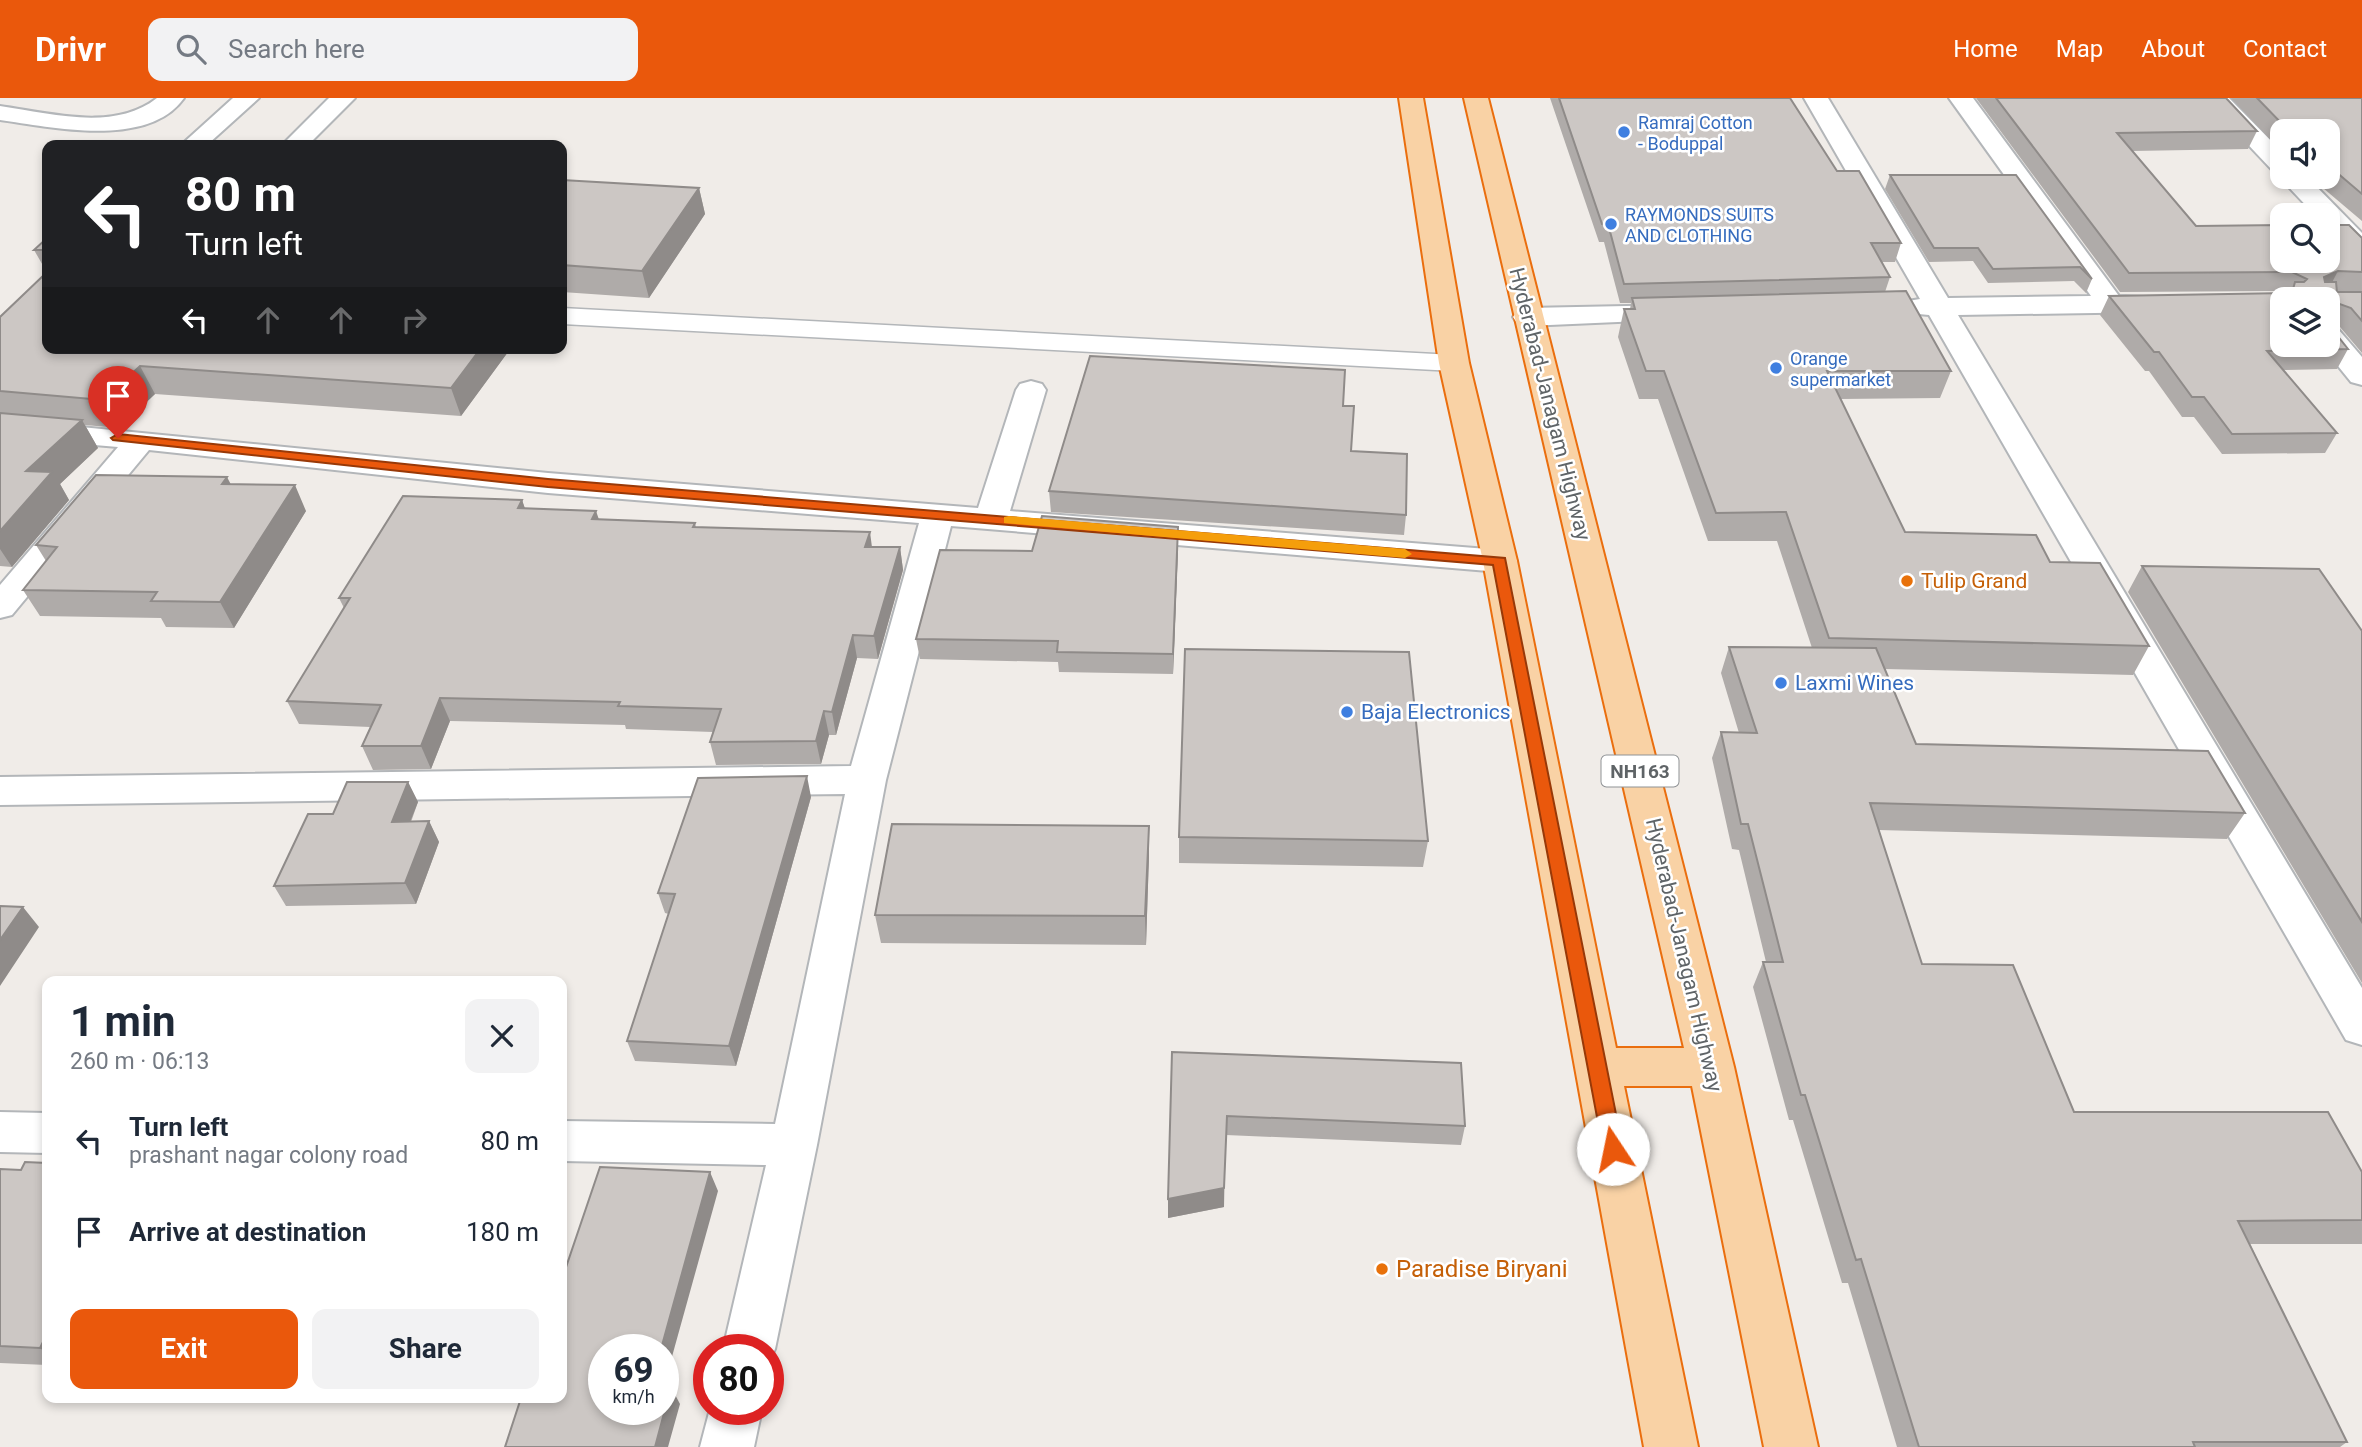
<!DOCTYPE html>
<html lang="en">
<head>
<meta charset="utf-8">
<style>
  body { margin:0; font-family:Roboto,sans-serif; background:#f2f2f3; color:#1f2937; height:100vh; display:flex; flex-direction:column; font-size:26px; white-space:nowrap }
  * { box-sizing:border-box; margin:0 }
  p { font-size:23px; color:#747a83 }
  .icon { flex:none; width:38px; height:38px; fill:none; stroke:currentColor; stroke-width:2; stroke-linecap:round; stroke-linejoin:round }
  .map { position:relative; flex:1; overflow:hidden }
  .sheet { position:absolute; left:42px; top:878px; width:525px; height:427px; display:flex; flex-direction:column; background:#fff; border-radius:14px; box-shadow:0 4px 10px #0003 }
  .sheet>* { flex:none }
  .top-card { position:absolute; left:42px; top:42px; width:525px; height:214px; border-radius:14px; box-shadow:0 4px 10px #0003; background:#202124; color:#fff; overflow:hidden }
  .fabs { position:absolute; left:2270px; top:21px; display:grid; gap:14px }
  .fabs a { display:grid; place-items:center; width:70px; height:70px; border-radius:14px; background:#fff; box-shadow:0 4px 10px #0003; font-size:35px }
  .speed { position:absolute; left:588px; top:1236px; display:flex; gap:14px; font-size:35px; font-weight:700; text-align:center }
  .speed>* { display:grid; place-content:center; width:91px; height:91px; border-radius:50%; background:#fff; box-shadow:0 4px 10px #0003; line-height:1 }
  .speed small { font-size:18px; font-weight:400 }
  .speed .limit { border:10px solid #d22; background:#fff; color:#111 }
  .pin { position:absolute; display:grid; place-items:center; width:60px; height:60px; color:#fff; margin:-72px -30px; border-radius:50% 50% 50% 0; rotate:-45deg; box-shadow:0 0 7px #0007 }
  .pin .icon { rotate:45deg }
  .me { position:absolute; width:77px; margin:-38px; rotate:349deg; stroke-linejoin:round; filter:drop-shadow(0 0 5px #0008) }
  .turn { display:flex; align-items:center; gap:24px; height:147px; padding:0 28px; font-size:32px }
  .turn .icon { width:91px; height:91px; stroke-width:2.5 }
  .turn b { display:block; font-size:49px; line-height:60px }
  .lanes { display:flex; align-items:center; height:66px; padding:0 28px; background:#0003; justify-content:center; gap:35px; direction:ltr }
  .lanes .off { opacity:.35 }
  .round { display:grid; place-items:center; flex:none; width:74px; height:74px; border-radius:14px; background:#f2f2f3 }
  .overview { display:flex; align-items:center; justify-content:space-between; height:119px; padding:0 28px }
  h1 { font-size:42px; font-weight:700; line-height:52px }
  .cta { display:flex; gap:14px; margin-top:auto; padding:14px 28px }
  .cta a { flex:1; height:80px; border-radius:14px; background:#ea580c; color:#fff; font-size:28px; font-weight:700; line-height:80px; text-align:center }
  .cta a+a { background:#f2f2f3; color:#1f2937 }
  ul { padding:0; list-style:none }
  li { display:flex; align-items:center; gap:21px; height:91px; padding:0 28px }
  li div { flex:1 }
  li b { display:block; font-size:26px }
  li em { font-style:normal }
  header { display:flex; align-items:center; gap:42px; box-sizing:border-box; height:98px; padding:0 35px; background:#ea580c; color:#fff }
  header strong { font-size:33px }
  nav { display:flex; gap:38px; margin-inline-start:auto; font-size:24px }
  .search { width:490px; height:63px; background:#f2f2f3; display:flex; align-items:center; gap:18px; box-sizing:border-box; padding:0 24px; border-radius:14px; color:#747a83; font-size:26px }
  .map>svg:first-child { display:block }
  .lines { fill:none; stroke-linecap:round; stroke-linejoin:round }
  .service-casing { stroke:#b3b6b9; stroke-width:3 }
  .minor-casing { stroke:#b3b6b9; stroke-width:4 }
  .trunk-casing { stroke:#ea6e0e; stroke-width:4 }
  .service { fill:#fff; fill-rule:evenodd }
  .minor { fill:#fff; fill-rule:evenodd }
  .trunk { fill:#f9d2a5; fill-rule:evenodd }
  .wall { fill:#afaba9 }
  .shaded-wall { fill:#8f8b89 }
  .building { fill:#ccc7c4; stroke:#8f8b89; stroke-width:2; fill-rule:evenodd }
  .route { fill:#ea580c; stroke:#983908; stroke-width:2 }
  .slow { fill:#f59e0b }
  .shop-dot { fill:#3f7fe0; stroke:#fff; stroke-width:2.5 }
  .food-dot { fill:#e8710a; stroke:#fff; stroke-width:2.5 }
  .labels { text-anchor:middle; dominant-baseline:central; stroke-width:5; stroke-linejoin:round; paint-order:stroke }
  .far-shop-label { font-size:18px; fill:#366cbe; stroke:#fff; text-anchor:start }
  .shield { fill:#fff; stroke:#8f9295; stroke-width:2 }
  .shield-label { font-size:19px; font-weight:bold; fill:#5f6467 }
  .street-label { font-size:21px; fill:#5f6467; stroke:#fff }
  .food-label { font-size:21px; fill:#c56008; stroke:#fff; text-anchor:start }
  .shop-label { font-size:21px; fill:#366cbe; stroke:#fff; text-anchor:start }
  .near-food-label { font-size:24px; fill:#c56008; stroke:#fff; text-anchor:start }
</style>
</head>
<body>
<header>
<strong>Drivr</strong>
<div class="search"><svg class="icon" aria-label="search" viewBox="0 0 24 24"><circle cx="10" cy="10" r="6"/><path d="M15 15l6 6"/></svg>Search here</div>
<nav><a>Home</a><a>Map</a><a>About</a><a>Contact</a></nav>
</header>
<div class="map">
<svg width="2362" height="1349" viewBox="0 0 2362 1349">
  <rect width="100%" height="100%" fill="#f0ece8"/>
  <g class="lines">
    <defs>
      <path id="service" d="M562 210 1454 257 1463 259 1467 265 1463 271 1454 273 562 226Z"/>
      <path id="minor" d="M157 0H184C148 51 51 29 0 22V8C50 15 114 34 157 0Z
        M233 0H259L207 47H181Z
        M329 0H355L308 47H282Z
        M1804 0H1828L1948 200 2091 198 1949 0H1973L2119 198 2168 200 2172 206 2168 212 2158 214 1958 217 2362 890V947L2346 942 1929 217 1908 215 1904 209 1908 203 1920 201Z
        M2204 0H2229L2282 54V76L2273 73Z
        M2282 77 2307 79 2362 135V159L2352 157 2328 130V117H2315L2284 84Z
        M1676 207 1686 209 1690 215 1686 221 1527 228 1517 225 1513 219 1517 213 1527 210Z
        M2328 228 2338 231 2362 259V287L2351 284 2321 247H2328Z
        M1031 283 1042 286 1046 292 1010 413 1500 452 1512 455 1517 463 1512 471 1500 474 951 428 886 682 817 1047 775 1251 768 1266V1251H723L766 1067 562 1063V1023L775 1026 845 696 0 707V679L851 668 919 425 548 395 149 352 12 517 0 520V487L118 349 0 339V321L548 375 978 410 1016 292 1020 286Z
        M0 1014 47 1015V1055L0 1054Z
        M710 1311H762L754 1349H700Z"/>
      <path id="trunk" d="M1399 0H1423L1469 265 1517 463 1616 950H1684L1464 0H1488L1734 969 1818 1349H1764L1692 988H1624L1698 1349H1644L1483 463 1439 265Z"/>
    </defs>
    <use href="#service" class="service-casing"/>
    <use href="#minor" class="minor-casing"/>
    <use href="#trunk" class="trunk-casing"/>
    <use href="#service" class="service"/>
    <use href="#minor" class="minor"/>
    <use href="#trunk" class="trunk"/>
  </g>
  <path class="wall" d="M1550 0H1790L1837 73 1901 145 1895 164H1882L1890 179 1885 194 1951 273 1940 300 1840 301 1905 434 2050 464 2149 548 2133 577 1885 571 1916 646 2245 715 2227 741 1878 732 1922 866 2074 1014 2362 1122V1146H2250L2347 1344 2340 1349H1897L1848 1185H1842L1793 1022H1789L1753 889 1763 864H1766L1739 752 1732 751 1712 660 1721 634 1739 635 1721 575 1729 549 1812 550 1777 443H1708L1658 301H1639L1618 239 1624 211H1630L1631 205H1620L1604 144H1599Z
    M1976 0H2226L2257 33 2248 51 2132 53 2196 128 2362 140V193H2337V194H2362V255L2340 229 2335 228 2333 232 2348 251 2337 271 2283 272 2337 335 2325 355 2222 356 2194 319H2182L2149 273H2145L2100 217 2109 198 2286 195 2282 193 2120 194Z
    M2231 0H2362V123L2310 79H2328V33H2282V54Z
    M1890 77H2016L2092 181 2086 195 2074 183 1988 185 1973 163 1929 164 1885 91Z
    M562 82 699 90 705 116 649 200 562 194Z
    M47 140V171H45L34 152Z
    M0 219 511 250 461 318 155 296 119 330 85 327 98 350 60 386 69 402 12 469 0 468Z
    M1343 308 1351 353 1406 417 1404 437 1051 414 1049 393Z
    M231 386 306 413 234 530 166 529 161 520 40 518 23 492 46 463 36 447Z
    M522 402 525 411 599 422 695 425 696 429 872 449H900L903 472 878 561 857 560 836 637H829L821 666 716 667 710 644 713 634 626 631 625 627 450 623 431 671 373 672 362 648 370 629 299 626 287 603 344 510 339 500Z
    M1178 450 1173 576 1059 574 1058 564 920 561 916 541 1032 453Z
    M2142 468 2362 533V885L2128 494Z
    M408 684 418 704 411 724 429 723 439 744 416 806 286 808 274 788 333 716Z
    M811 699 736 968 635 963 627 943 669 816 665 815 658 795Z
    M1149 728V757L1146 847 881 845 875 817Z
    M1179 739 1428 743 1423 769 1179 765Z
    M1172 954 1465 1028 1461 1047 1226 1037 1224 1109 1168 1120Z
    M47 1065V1267L0 1265V1071L21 1072Z"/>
  <path class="shaded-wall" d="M699 90 705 116 649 200 642 173Z
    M2338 173 2328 192 2324 179Z
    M481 250H511L461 318 451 290Z
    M140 268 155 296 119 330 103 302Z
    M82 322 98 350 60 386 69 402 12 469 0 451V433L26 373Z
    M227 379 240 404 222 386Z
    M295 387 306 413 234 530 220 504Z
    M522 402 530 425 518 410Z
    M596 413 604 436 592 421Z
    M1178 429V450L1173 576V556Z
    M870 434 873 457 865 449Z
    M900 449 903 472 878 561 874 538Z
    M853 537 857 560 836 637 832 614Z
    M440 600 450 623 431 671 421 648Z
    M824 613 829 637 821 666 816 643Z
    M807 678 811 699 736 968 729 948Z
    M408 684 418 704 402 744 392 724Z
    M429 723 439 744 416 806 405 785Z
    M1149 728V757L1146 847 1145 818Z
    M23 809 39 829 0 888V842Z
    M710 1074 718 1093 663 1291V1251H661Z
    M1224 1090V1109L1168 1120V1101Z
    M47 1236V1256L40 1250Z
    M671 1289 680 1306 668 1349H655Z"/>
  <path class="building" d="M1559 0H1790L1837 73H1859L1901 145H1871L1890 179 1624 186 1608 126H1602Z
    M1996 0H2226L2257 33 2117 35 2196 128 2282 127V163H2328V127H2349L2362 140V174L2338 173 2324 179 2325 184H2336L2337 194H2362V223L2351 210 2340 206 2336 209V225L2329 227 2348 251 2267 253 2337 335 2232 336 2204 299H2192L2159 254H2154L2109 198 2292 195 2295 184H2304L2307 181 2292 174 2129 175ZM2282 201H2328V247H2282Z
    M2257 0H2362V96L2328 67V33H2289Z
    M1890 77H2016L2092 181 2080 169 1993 171 1978 150H1934Z
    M562 82 699 90 642 173 562 167Z
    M47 140V152H34Z
    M46 175H47V250H481L451 290 140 268 103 302 0 293V219Z
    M1906 193 1951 273H1827L1905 434 2036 437 2050 464 2100 465 2149 548 1829 540 1786 414 1716 415 1664 273H1646L1624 211H1635L1632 200Z
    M1090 258 1345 272 1343 308H1354L1351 353 1407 356 1406 417 1049 393Z
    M0 315 82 322 26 373 52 374 0 433Z
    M96 377 227 379 222 386 295 387 220 504 151 503 157 494 23 492 57 449 36 447Z
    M403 398 522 402 518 410 596 413 592 421 695 425 693 429 870 434 865 449H900L874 538 853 537 832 614 824 613 816 643 710 644 721 611 618 608 620 604 440 600 421 648H362L381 607 287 603 350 500H339Z
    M1042 418 1178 429 1173 556 1057 554 1058 543 916 541 940 452 1032 453Z
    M2142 468 2319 471 2362 533V824Z
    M1729 549 1876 550 1916 646 2208 653 2245 715 1870 705 1922 866 2013 867 2074 1014H2328L2362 1074V1122L2238 1123 2347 1344H2193L2195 1349H1919L1861 1161 1856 1162 1805 997H1801L1763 864H1783L1748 726H1741L1721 634 1757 635Z
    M1185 551 1409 554 1428 743 1179 739Z
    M807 678 729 948 627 943 675 796 658 795 698 680Z
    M347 684H408L392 724 429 723 405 785 274 788 308 716H333Z
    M892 726 1149 728 1145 818 875 817Z
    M0 808 23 809 0 842Z
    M1172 954 1461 965 1465 1028 1227 1018 1224 1090 1168 1101Z
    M25 1064 47 1065V1236L40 1250 0 1248V1071L21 1072Z
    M600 1069 710 1074 661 1251H604V1311H663V1289H671L655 1349H505L521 1300H562V1181Z"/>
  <path class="route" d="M118 336 548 381 1505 460 1623 1051 1620 1057 1613 1059 1606 1057 1603 1051 1493 467 548 389 113 342 111 340Z"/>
  <path class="slow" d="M1009 418 1405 451 1412 456 1405 460 1004 425V419Z"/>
  <g class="shop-dot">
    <circle cx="1624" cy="34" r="7"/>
    <circle cx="1611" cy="126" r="7"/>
    <circle cx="1776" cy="270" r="7"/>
    <circle cx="1781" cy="585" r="7"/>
    <circle cx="1347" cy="614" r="7"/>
  </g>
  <g class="food-dot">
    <circle cx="1907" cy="483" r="7"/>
    <circle cx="1382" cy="1171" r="7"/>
  </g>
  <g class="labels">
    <g class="far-shop-label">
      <text x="1638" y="24">Ramraj Cotton<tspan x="1638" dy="21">- Boduppal</tspan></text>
      <text x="1625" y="116">RAYMONDS SUITS<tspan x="1625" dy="21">AND CLOTHING</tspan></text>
      <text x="1790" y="260">Orange<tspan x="1790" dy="21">supermarket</tspan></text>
    </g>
    <rect class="shield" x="1601.5" y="657.5" width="77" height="31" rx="5"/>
    <g class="shield-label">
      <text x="1640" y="673">NH163</text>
    </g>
    <g class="street-label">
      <text transform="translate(1550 306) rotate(76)">Hyderabad-Janagam Highway</text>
      <text transform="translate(1684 857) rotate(77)">Hyderabad-Janagam Highway</text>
    </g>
    <g class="food-label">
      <text x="1921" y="483">Tulip Grand</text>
    </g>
    <g class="shop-label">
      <text x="1795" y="585">Laxmi Wines</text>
      <text x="1361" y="614">Baja Electronics</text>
    </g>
    <g class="near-food-label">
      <text x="1396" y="1171">Paradise Biryani</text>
    </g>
  </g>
</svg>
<div class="fabs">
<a><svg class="icon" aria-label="sound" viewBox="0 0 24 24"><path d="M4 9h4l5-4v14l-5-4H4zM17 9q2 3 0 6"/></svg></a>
<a><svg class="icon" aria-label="search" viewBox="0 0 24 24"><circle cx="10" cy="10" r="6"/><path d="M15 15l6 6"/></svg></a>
<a><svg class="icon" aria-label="layers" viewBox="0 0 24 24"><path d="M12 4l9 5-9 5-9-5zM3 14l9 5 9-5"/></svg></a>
</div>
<div class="speed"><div>69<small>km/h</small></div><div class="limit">80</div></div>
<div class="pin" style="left:118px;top:340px;background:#d93025"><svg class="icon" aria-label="arrive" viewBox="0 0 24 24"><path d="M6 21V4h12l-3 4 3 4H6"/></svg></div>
<svg class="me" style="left:1613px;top:1051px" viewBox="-20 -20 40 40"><circle r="19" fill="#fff"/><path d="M0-13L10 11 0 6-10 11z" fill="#ea580c"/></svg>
<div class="top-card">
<div class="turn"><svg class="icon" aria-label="left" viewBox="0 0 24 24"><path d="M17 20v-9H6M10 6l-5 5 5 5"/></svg><div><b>80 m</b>Turn left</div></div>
<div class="lanes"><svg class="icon" aria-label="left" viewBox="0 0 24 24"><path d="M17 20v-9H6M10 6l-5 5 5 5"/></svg><svg class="icon off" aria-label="ahead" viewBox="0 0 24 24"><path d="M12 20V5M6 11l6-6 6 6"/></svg><svg class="icon off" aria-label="ahead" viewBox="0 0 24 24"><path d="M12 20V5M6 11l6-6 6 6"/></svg><svg class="icon off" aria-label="right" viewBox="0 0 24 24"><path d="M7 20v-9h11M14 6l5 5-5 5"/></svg></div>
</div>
<section class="sheet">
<div class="overview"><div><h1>1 min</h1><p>260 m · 06:13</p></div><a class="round"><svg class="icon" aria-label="close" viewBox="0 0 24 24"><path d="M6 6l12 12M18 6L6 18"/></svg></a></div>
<ul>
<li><svg class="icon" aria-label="left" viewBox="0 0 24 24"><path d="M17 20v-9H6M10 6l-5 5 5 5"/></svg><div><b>Turn left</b><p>prashant nagar colony road</p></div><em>80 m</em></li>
<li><svg class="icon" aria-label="arrive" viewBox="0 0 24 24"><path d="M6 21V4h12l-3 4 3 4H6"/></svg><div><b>Arrive at destination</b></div><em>180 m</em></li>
</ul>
<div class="cta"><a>Exit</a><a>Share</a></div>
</section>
</div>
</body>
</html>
